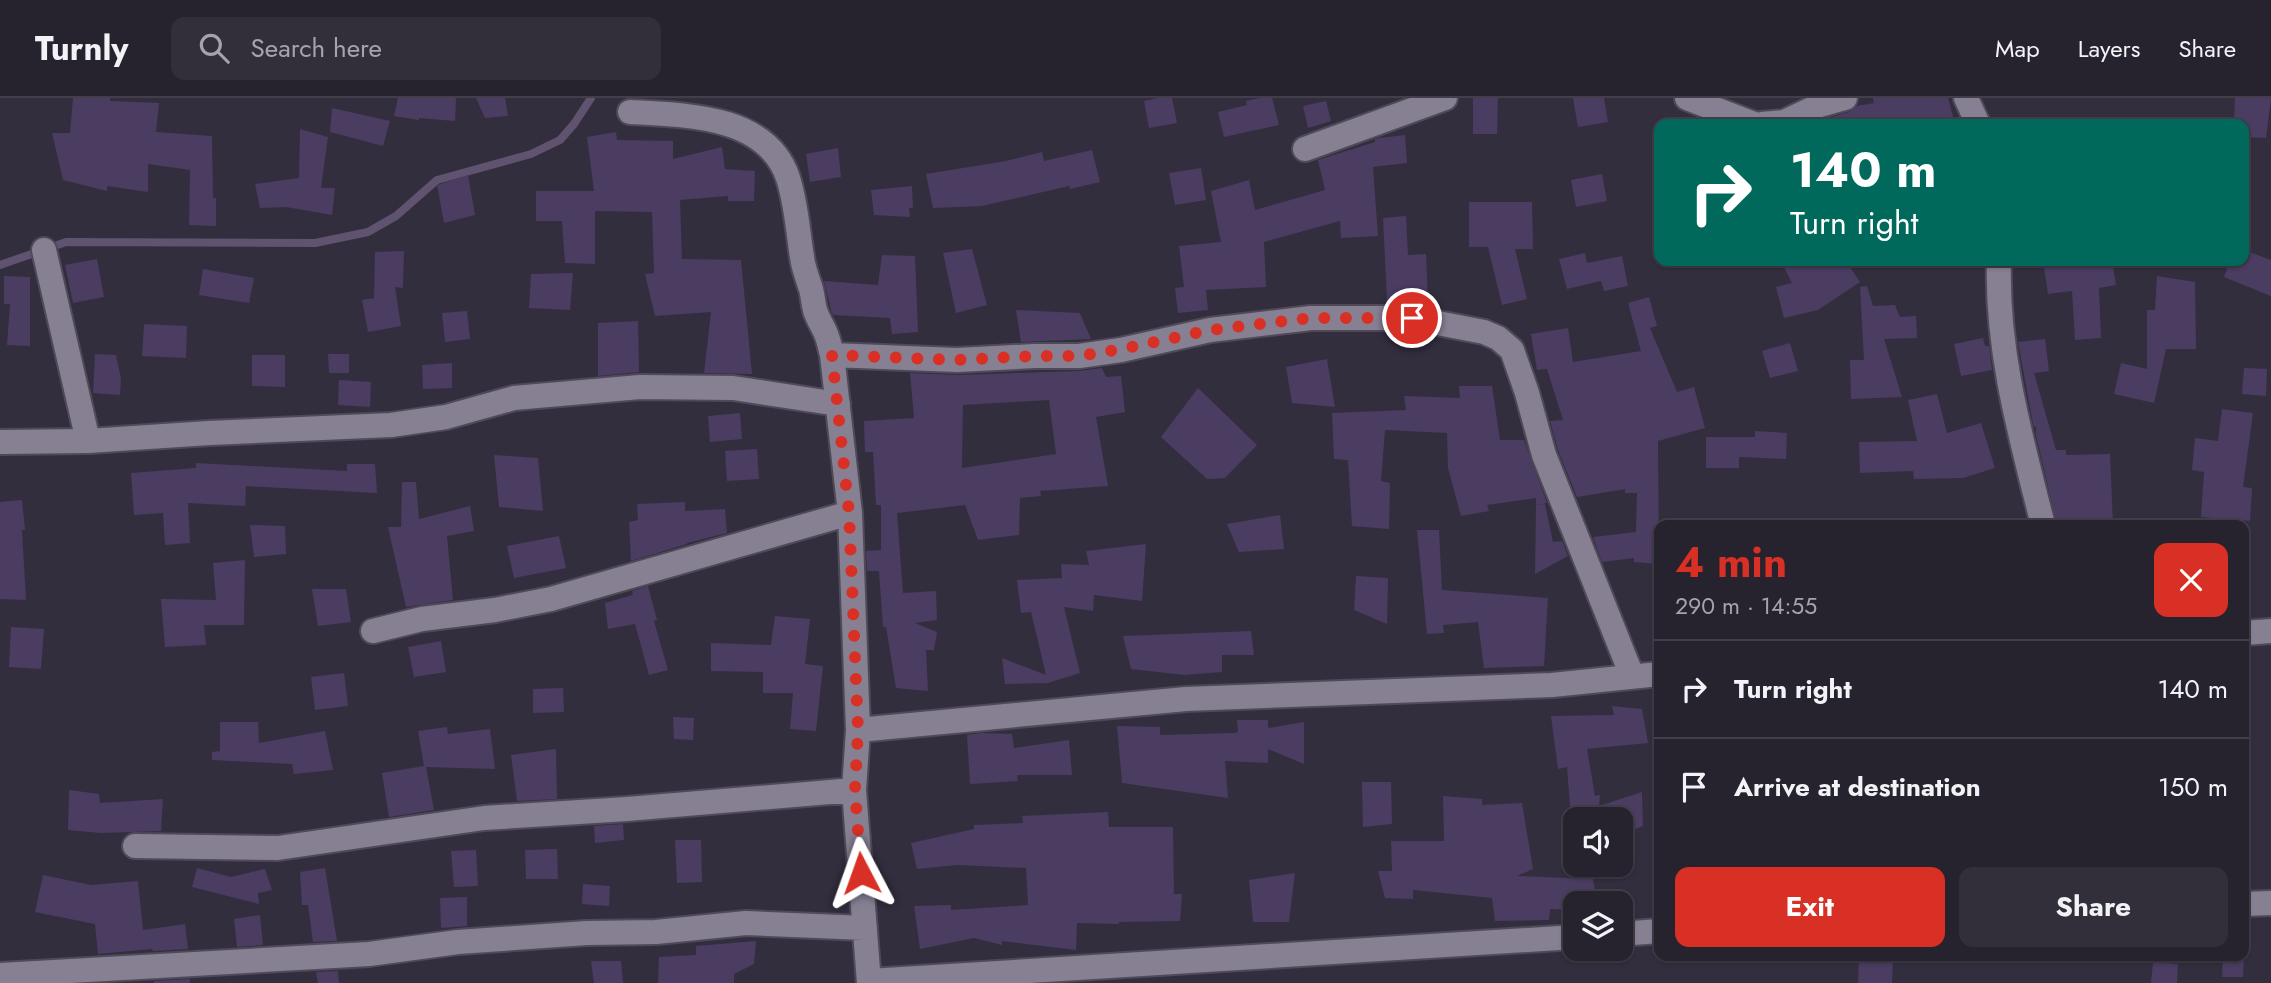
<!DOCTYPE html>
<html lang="en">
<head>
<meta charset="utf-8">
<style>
  body { margin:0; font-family:Jost,sans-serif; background:#322f3a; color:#f1f3f6; height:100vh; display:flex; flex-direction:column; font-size:26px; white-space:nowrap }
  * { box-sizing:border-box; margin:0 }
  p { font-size:23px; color:#a4a4aa }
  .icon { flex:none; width:38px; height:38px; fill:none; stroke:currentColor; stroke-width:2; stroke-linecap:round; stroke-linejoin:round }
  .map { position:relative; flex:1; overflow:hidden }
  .details { position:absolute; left:1654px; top:422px; width:595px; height:441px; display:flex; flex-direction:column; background:#26222e; border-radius:14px; box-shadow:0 2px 5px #0004,0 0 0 2px #423f4a }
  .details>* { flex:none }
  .banner { position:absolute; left:1654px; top:21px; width:595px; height:147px; border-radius:14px; box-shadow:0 2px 5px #0004,0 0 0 2px #423f4a; background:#00695c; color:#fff; overflow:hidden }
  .buttons { position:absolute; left:1563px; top:709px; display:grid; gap:14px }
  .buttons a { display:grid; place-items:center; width:70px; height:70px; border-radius:14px; background:#26222e; box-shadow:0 2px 5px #0004,0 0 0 2px #423f4a; font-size:35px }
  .pin { position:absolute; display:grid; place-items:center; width:60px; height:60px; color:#fff; margin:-30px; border:4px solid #fff; border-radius:50%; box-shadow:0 2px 7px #0007 }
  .me { position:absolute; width:77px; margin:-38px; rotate:356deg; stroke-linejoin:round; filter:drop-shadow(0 0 5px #0008) }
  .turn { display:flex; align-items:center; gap:24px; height:147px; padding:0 21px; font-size:32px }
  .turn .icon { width:91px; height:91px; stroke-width:2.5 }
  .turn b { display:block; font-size:49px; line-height:60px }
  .round { display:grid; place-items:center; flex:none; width:74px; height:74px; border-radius:14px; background:#322f3a }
  .overview { display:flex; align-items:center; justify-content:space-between; height:119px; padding:0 21px }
  h1 { font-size:42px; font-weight:700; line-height:52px; color:#d93025 }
  .button { display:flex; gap:14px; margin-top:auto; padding:14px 21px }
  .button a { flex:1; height:80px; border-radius:14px; background:#d93025; color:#fff; font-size:28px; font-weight:700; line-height:80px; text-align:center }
  .button a+a { background:#322f3a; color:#f1f3f6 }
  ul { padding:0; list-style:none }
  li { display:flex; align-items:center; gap:21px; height:98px; padding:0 21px; border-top:2px solid #423f4a }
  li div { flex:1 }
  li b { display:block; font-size:26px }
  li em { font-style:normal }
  header { display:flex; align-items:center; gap:42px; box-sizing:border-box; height:98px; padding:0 35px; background:#26222e; border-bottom:2px solid #423f4a }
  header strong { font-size:33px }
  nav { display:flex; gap:38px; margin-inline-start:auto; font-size:24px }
  .search { width:490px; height:63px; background:#322f3a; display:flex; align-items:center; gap:18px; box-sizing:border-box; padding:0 24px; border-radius:14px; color:#a4a4aa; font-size:26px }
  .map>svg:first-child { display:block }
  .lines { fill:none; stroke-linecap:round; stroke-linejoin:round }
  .stream { stroke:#5f536f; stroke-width:8 }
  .building { fill:#4b3c62; fill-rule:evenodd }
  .street-casing { stroke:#4e4a58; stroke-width:28 }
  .street { stroke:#878093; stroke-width:24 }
  .route { stroke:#d93025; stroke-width:12; stroke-dasharray:0 21.6 }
</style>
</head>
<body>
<header>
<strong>Turnly</strong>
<div class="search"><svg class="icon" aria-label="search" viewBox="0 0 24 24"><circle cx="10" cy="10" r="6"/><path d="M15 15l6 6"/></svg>Search here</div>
<nav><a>Map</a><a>Layers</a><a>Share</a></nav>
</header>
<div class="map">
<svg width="2271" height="885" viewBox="0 0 2271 885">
  <rect width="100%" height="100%" fill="#332e3e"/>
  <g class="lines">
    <path class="stream" d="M0 167 66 144 315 145 368 134 396 118 437 82 531 56 560 42 574 26 591 0"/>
  </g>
  <path class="building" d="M73 0H110V3L159 5 156 34 212 38 213 100H216V128L189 127 190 72 148 66V94L107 88V93L63 82 52 35H70Z
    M398 0H456L455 23 419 20V22L394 18Z
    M476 0H505L508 18 485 20Z
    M1158 0H1172L1177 25 1149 30 1144 3Z
    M1260 0H1272L1279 27 1224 39 1218 14 1247 7 1246 3Z
    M1473 0H1498L1497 36H1473Z
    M1573 0H1604L1608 24 1578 29Z
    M1873 0H1948L1955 26H1817L1825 21 1849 14 1857 8 1874 5Z
    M2235 0H2271L2266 40 2244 39V26H2234Z
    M1326 3 1331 23 1308 30 1303 8Z
    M332 10 390 23 383 48 330 34Z
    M300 31 328 39 321 90H335L332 117 286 109 260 110 255 86 299 80Z
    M616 34 617 42 673 43V61L722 49 725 71 755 73 754 103H728V98L680 102 682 161 741 162 752 276 704 275 711 214 655 218 645 176 654 175 652 114 595 113V166L565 165 562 123H536V93H594L587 39Z
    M1405 37 1407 65 1373 69 1378 138 1341 140 1340 123 1264 144 1266 189 1206 192 1208 212 1178 215 1175 190 1184 189 1179 148 1221 144 1211 93 1249 82 1255 112 1325 92 1318 62 1375 44V41L1379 40Z
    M838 50 841 79 810 84 806 56Z
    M1092 52 1100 84 1070 91 1069 88 982 108 933 110 926 76 1006 63 1042 54 1044 63Z
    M1201 70 1206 102 1175 107 1169 75Z
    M1602 76 1607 103 1576 109 1571 82Z
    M468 77 475 117 444 125 437 87Z
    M912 88 913 110H909L910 119 874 117 871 92Z
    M1469 104H1532L1533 151H1515L1527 201 1502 207 1488 149H1469Z
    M1406 118 1408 157 1426 156 1428 201 1387 203 1383 120Z
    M972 151 987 207 956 215 943 155Z
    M2244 152 2271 162V198L2224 179 2230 163H2244Z
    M404 153 403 190 395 189 401 228 368 234 362 202 374 200 375 154Z
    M1585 155 1587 165 1622 158 1628 188 1604 193 1601 183 1567 191 1559 161Z
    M882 157 915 158 918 234 892 236 890 220 833 217 831 212 824 183 878 187Z
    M97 161 104 199 73 205 65 167Z
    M1781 163H1846L1860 184 1818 212 1784 220 1776 189 1792 185Z
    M2043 163H2112L2116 187 2099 190 2101 240 2075 242 2072 193 2048 196Z
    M203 171 254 180 249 205 199 197Z
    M573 175 570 212 529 210 531 176Z
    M4 178 30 179V248L7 247 10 206H4Z
    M2157 178 2195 184 2196 251H2166L2154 305 2114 296 2121 265 2147 271V212H2155Z
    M1867 188 1873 208 1895 207 1900 219 1916 218 1917 240 1884 241 1902 299 1851 301 1850 262H1864L1860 189Z
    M1649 199 1657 228 1650 230 1677 294 1694 289 1705 330 1658 343 1659 466 1634 464V460L1602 464 1593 439 1636 434 1637 395H1625V391L1577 399 1558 352 1550 323 1563 322 1547 271 1537 272 1531 236 1568 230 1573 264 1641 253 1628 205Z
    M1016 212 1080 215 1091 241 1021 244Z
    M467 213 470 241 445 244 442 215Z
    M638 223 639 274 598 278V225Z
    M144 226 187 228 186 260 142 258Z
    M1983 240 1985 248H1989L1992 272 1961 278 1954 246Z
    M2045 241 2049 273 2034 275 2056 352H2066V357L2110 356 2113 427H2057L2036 337V329H2034L2033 326 2018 244Z
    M1790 245 1798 273 1770 280 1762 253Z
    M95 256 116 257 121 281 120 297 93 295Z
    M328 256H349V275H329Z
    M252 257H285V289L252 288Z
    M1327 261 1335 309 1292 305 1286 269Z
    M452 265V290L423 291 422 267Z
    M1102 270 1106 279 1121 278 1125 314 1096 319 1108 388 1040 393 1041 398 1020 400 1019 437 978 442 965 407 897 415 903 495 936 493 937 522 915 525 937 534 934 552H926L928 593 896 590 886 529H883L879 473H867L866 453 881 452V407H876L873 354H865L864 323 914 320 910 275 958 277 1079 273ZM1049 302 1056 356 962 370 963 307Z
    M2244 270 2267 271 2266 298 2242 296Z
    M339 282 371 284 370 309 338 307Z
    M1459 288H1492L1500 342H1524L1547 405 1536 407V400L1487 407 1489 413 1461 418 1448 370 1447 335 1385 332 1381 383 1390 385 1389 431 1352 428 1348 362 1334 361 1332 315 1406 312 1404 298 1460 300Z
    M1198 290 1257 347 1225 380 1207 381 1161 339Z
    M1937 296 1947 335 1981 325 1995 370 1963 380 1914 381 1913 373 1860 375 1859 344 1917 343 1908 302Z
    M2222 311 2253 315 2243 389 2252 390 2250 423 2201 419 2204 374 2192 372 2195 340 2218 343Z
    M740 315 742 341 710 344 708 318Z
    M1755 333 1787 335 1786 361 1739 359V370H1706V339H1755Z
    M757 351 759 381 727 383 725 353Z
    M494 357 538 360 543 413 499 409Z
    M196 365 347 373V366H375L377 395 246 388 245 408 188 405 190 445 165 447 163 415 134 417 131 375 196 370Z
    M402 384H416L419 421 470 408 474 433 447 438 453 502 406 509 388 429H401Z
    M22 402 25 432H22L26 502 0 501V404Z
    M685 404V413L725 411 727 435 687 445V446L631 463 629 424 638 422 637 406Z
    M1545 406 1553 444 1562 443 1568 458 1535 476 1536 407Z
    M1280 417 1284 451 1239 454 1227 426Z
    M250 427 285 428 286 456 254 459Z
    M1417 432H1439L1442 492 1548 500 1544 568 1484 570 1478 524 1443 527 1444 535 1427 536Z
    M559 438 566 470 514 480 507 448Z
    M1146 446 1142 503 1094 497 1093 513 1064 509 1080 575 1048 585 1005 586 1002 560 1046 577 1031 514 1021 515 1017 482 1062 480 1061 466 1089 467 1086 453Z
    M245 462 244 527H204L206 547 165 549 161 501 216 502 213 465Z
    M1356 478 1388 480 1387 526 1354 512Z
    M648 488 657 522 654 523 668 572 649 577 635 526 608 531 605 505 633 497 632 493Z
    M312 491H346L351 524 318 528Z
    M775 518 810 521 805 566 823 568 816 633 790 631 793 595H763V574L711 573V545L771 547Z
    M11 529 44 531 41 571 9 569Z
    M1251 533 1254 557H1222V574L1184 577 1131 571 1123 538Z
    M441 543 446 574 414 579 408 549Z
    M344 575 348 608 315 612 311 579Z
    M563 590 564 614 533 615V591Z
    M1612 608 1642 611 1648 645 1587 651 1595 698 1600 697 1599 708 1642 694 1643 728 1620 737V721H1571L1567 669 1558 671 1551 618 1614 617Z
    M673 619 694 620 693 642 674 641Z
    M1237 622H1268V630L1304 624V666L1268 651V665L1225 663 1228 700 1122 685 1117 628 1160 629V637L1235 635 1238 634Z
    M220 624H258L259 645 325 633 333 672 294 676 292 666 212 662V654L220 653Z
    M447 629 448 636 490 631 495 671 426 669 434 712 389 719 382 675 424 668 418 633Z
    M981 635 1012 636 1014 650 1069 642 1072 677H1017L1018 683 970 686 967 637Z
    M556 651 557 701 517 703 511 657Z
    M1362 684H1391L1392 726 1363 729Z
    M69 692 99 696 100 705 163 701 161 733 101 735 68 732Z
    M1443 698 1482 701V707L1522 705 1533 771 1517 778 1593 781 1597 805H1575V812L1550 811 1549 822 1495 823 1492 800 1413 792V801L1385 800 1378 773H1392L1391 743H1444Z
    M1108 714 1109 729H1173L1174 796H1182L1180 823 1119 824V826L1077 825 1076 852 1002 843V847L974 840 920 851 914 808 951 807V812L1028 807 1026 770 957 767 917 771 911 745 974 731V727L1023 725 1022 718Z
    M623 726 624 742 595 745 594 728Z
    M675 742H701L702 784 677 785Z
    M557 751 558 781H526L525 752Z
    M476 752 478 788 454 789 451 753Z
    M197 770 231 779 265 771 272 792 258 795 259 806 192 789Z
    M325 770 337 843 313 844 308 807H302L300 774Z
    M1295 775 1289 824H1253L1249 782Z
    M43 777 91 787 138 783 143 832 185 826 188 851 153 853 152 851 98 856 95 826 35 814Z
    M583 786 610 788 609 808 582 806Z
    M467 799V828L441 830 440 800Z
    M260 817 263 847 237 849 234 821Z
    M756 843 754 866 734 876V885H658L659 859 696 857V848Z
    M1859 858 1893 859 1892 885H1858Z
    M2223 858H2244L2243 879H2222Z
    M591 863H621L623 885H594Z
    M2153 864 2178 866 2177 885H2151Z
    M338 873 339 885H318L316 874Z
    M190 881V885H154V883Z"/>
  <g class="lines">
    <defs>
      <path id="street" d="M1687 0 1754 26
        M1966 0 1978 26
        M630 14C686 17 767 17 788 80 797 108 798 137 803 165 805 174 808 182 811 191 813 198 813 205 815 212 817 220 823 228 826 236 829 243 830 250 832 257L850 415 858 632 854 692 869 885
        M1762 26 1784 24 1820 7 1845 0
        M1305 51 1445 0
        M44 152 88 343
        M1999 163C1996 253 2021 340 2043 427
        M832 257 957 262 1035 258H1079L1121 252 1210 232 1311 220H1412L1484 234 1498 240 1512 252 1527 295 1544 357 1632 578
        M0 344 88 343 209 335 391 327 446 319 514 300 640 289 733 290 838 306
        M373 533 422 521 495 512 551 501 850 415
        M2244 535 2271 533
        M858 632 1186 601 1552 587 1659 576
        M135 748 278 750 484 720 627 711 854 692
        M2244 806 2271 805
        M1620 836 1659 833
        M0 877 369 856 458 844 587 835 656 834 746 825 865 830
        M869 883 1575 839"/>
    </defs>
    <use href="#street" class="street-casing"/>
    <use href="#street" class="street"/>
  </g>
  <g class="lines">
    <path class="route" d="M861 775 855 692 858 632 849 415 832 257 957 262 1035 258H1079L1122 251 1210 232 1311 220H1412"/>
  </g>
</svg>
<div class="buttons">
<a><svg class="icon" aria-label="sound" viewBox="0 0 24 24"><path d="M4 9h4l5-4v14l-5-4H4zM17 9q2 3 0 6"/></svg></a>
<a><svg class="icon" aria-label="layers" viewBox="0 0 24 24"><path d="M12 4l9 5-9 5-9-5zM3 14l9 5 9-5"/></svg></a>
</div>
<div class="pin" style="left:1412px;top:220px;background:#d93025"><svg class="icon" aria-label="arrive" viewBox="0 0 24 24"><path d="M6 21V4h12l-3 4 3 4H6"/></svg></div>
<svg class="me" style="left:861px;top:775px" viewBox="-20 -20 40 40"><path d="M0-17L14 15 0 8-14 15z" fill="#d93025" stroke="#fff" stroke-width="4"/></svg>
<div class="banner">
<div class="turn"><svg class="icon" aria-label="right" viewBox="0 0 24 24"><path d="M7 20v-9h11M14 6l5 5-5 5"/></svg><div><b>140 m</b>Turn right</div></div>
</div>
<section class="details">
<div class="overview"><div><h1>4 min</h1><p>290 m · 14:55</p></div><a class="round" style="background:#d93025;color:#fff"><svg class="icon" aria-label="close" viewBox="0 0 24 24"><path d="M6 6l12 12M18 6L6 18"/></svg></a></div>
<ul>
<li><svg class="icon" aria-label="right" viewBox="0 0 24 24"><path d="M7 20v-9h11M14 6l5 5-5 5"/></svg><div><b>Turn right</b></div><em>140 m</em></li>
<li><svg class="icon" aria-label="arrive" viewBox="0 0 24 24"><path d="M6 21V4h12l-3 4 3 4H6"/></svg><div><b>Arrive at destination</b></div><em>150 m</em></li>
</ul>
<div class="button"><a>Exit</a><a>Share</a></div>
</section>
</div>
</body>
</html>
